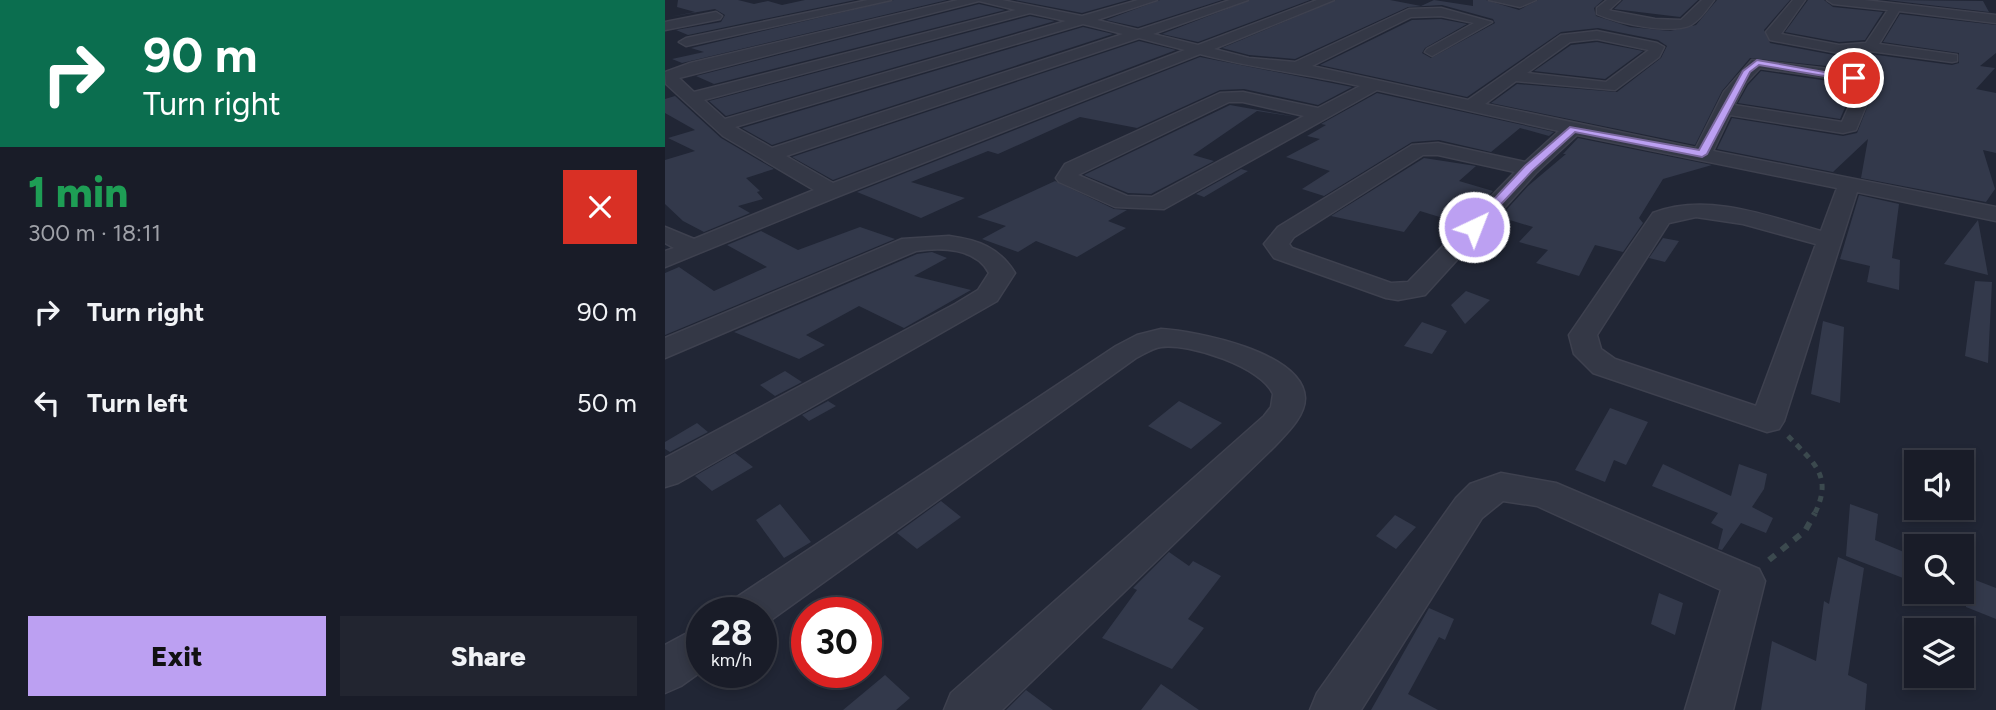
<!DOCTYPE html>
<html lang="en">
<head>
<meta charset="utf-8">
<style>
  body { margin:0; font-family:Figtree,sans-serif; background:#222530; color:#f1f3f6; height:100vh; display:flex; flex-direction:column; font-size:26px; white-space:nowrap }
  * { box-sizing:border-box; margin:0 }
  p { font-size:23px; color:#9fa1a8 }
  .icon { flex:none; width:38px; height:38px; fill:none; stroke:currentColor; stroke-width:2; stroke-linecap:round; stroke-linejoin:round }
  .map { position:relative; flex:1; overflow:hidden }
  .side { display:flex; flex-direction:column; background:#191c28; width:665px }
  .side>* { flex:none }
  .hud { background:#0b6e4f; color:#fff; overflow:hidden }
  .buttons { position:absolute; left:1239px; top:450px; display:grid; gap:14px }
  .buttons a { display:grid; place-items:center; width:70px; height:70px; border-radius:0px; background:#191c28; box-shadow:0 4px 10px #0003,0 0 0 2px #373a45; font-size:35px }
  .speed { position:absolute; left:21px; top:597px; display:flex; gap:14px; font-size:35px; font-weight:700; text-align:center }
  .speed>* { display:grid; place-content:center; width:91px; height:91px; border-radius:50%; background:#191c28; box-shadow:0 4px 10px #0003,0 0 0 2px #373a45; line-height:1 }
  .speed small { font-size:18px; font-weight:400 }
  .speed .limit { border:10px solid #d22; background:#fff; color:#111 }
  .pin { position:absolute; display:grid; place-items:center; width:60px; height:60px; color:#fff; margin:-30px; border:4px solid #fff; border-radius:50%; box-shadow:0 2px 7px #0007 }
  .me { position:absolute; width:77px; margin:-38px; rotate:43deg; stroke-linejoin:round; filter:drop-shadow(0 0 5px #0008) }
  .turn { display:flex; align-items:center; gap:24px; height:147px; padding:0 28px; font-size:32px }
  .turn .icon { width:91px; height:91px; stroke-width:2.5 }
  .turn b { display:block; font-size:49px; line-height:60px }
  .round { display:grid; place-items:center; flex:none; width:74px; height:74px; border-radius:0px; background:#222530 }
  .head { display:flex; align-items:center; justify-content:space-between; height:119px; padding:0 28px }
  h1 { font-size:42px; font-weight:800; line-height:52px; color:#1e9e55 }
  .action { display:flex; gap:14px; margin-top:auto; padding:14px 28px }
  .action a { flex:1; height:80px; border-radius:0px; background:#bca0f2; color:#111; font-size:28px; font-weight:800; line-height:80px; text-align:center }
  .action a+a { background:#222530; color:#f1f3f6 }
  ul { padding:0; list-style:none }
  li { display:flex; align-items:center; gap:21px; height:91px; padding:0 28px }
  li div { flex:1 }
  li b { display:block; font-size:26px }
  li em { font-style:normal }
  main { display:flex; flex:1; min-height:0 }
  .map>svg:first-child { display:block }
  .building { fill:#33394b }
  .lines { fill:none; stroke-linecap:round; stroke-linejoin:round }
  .street-casing { stroke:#3e414f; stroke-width:3 }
  .path-far1 { stroke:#3b494e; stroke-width:5; stroke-dasharray:6 6; stroke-linecap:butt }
  .path { stroke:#3b494e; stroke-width:6; stroke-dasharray:8 8; stroke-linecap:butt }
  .street { fill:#343846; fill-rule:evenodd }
  .route { fill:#bca0f2; stroke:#7a689d; stroke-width:2 }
</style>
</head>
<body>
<main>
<section class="side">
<div class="hud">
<div class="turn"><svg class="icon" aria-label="right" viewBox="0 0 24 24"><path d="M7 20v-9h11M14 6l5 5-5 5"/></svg><div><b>90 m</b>Turn right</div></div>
</div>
<div class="head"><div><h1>1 min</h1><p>300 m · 18:11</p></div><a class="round" style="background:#d93025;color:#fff"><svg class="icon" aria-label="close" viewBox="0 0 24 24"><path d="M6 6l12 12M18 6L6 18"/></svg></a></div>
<ul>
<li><svg class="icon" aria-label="right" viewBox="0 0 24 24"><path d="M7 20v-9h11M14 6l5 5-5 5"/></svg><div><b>Turn right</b></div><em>90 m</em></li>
<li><svg class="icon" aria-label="left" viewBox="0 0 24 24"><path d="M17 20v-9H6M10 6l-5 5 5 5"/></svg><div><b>Turn left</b></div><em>50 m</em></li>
</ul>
<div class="action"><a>Exit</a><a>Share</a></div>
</section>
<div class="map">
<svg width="1331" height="710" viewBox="0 0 1331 710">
  <rect width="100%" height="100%" fill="#212635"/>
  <path class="building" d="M13 0H73L89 4 103 1 117 5 140 0H190L23 35 11 30 56 22 60 15 50 9 4 17 30 12 12 7Z
    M229 0H282L17 63 7 59 39 52 26 48Z
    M350 0H463L417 13Z
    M495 0H557L473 27 441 20Z
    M585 0H645L533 42 497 34Z
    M671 0H725L756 6 769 0 808 6V0H821L854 10 873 0H938L929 8 931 16 965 27 1005 31 1031 25 1052 0H1125L1099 30 1105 43 1174 56 1205 54 1287 65 1294 63V53L1218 42 1235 14 1331 25V53L1315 66 1330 68 1311 89 1331 93V153L1318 150 1330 189 1321 202 1196 178 1203 139 1168 172 1052 149 1067 118 1178 136 1192 133 1212 83 1181 68 1085 58 1057 91 1030 145 826 103 852 84 952 92 996 58 1002 46 993 40 933 28 896 32 802 97 655 65 747 20 776 19 802 24 760 48 757 53 766 58 830 23 828 19 777 5 743 7 630 59 584 55 557 48Z
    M958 0H1033L1015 17 949 9Z
    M1143 0H1159L1168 7 1218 12 1200 40 1174 42 1120 32Z
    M1222 0 1318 1 1324 12Z
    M314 4 340 10 49 84 31 76Z
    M365 16 390 21 61 116 44 101Z
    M418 27 448 34 107 145 77 128Z
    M474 41 511 50 168 180 127 157Z
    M932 42 978 51 940 79 869 71 906 45Z
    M535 57 687 87 653 105 579 89 555 90 472 128 415 117 333 154 323 151 246 182 300 198 256 218 192 192Z
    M1096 71 1177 83 1189 87 1175 119 1073 103 1083 85Z
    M712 93 889 132 884 136 855 128 826 152 774 140 747 142 659 196 637 189 665 171 621 157 655 139 642 136 661 125 656 124Z
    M10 96 56 138 109 169 81 178 95 191 92 192 98 199 73 206 85 213 39 232 18 221 0 204V160L30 151 3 138 30 130 0 113V99Z
    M565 105 632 117 592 111 528 155 549 161 486 194 463 193 419 175Z
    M913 138 1047 165 998 179 974 218 978 223 958 252 930 245 914 276 871 263 883 250 854 242 868 227 835 217 863 186 901 154H898Z
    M759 158 811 166 794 181 828 191 810 209 807 208 791 222 755 211 739 232 666 216Z
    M576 169 583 171 539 197 531 194Z
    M390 181 449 209 462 210 443 221 461 228 412 257 371 241 353 252 317 239 341 226 312 217Z
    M1194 195 1234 204 1227 258 1235 260 1234 290 1202 282 1205 266 1175 259Z
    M1313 220 1323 275 1279 264Z
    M195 227 230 239 0 335V273L14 267 49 291 102 267 62 245 96 231 133 250Z
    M998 238 1014 241 1000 262 984 258Z
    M267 252 282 258 249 276 306 290 239 328 194 306 141 335 160 345 134 359 69 332 252 254Z
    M1310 281 1327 282 1323 363 1300 356Z
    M801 291 825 300 800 324 786 305Z
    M1158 321 1179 327 1175 403 1146 394Z
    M757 322 782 331 767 354 739 346Z
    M120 371 137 382 110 396 95 385Z
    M163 401 171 406 144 421 137 415Z
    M514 401 557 423 526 449 483 426Z
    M945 408 983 422 961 465 949 460 940 482 910 470Z
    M32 423 43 432 5 452 0 449V442Z
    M70 453 88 467 47 491 30 476Z
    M998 464 1066 496 1074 464 1102 474 1099 489 1087 507 1108 518 1101 533 1076 523 1057 550 1053 549 1058 529 1046 523 1053 513 987 486Z
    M276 501 296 517 252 549 232 533Z
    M115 504 146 542 119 558 91 520Z
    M1185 504 1213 514 1210 540 1251 557V583L1181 556Z
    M730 515 751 527 731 549 711 536Z
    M504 552 524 566 528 561 556 576 523 619 539 628 507 669 437 638 472 590 468 588Z
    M1173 557 1199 568 1183 675 1202 684 1200 710H1096L1107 641 1151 661 1159 601 1164 604Z
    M1300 576 1331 588V619L1301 607Z
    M994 593 1018 603 1010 635 986 624Z
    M764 608 789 619 780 640 774 637 743 694 773 710H706Z
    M220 675 245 698 231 710H178Z
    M496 684 534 710H476Z
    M361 690 388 710H341Z"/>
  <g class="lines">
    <defs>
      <path id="street" d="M203 0H226L21 46 14 42 21 38Z
        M293 0H337L417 16 473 0H492L432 20 473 30 565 0H583L488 34 533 45 652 0H669L549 49 584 58 630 62 744 9 776 8 827 22 767 56 760 52 762 49 809 23 776 16 746 17 647 66 803 100 896 35 932 31 992 43 999 47 994 57 950 90 851 81 820 104 1031 148 1059 92 1087 60 1181 71 1210 84 1191 130 1178 133 1065 115 1048 151 1331 207V221L1192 192 1119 421 1114 429 1102 432 928 373 909 354 904 335 988 213C1042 192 1103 216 1156 231L1172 188 912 135 871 173 760 295 733 300 721 298 609 258 599 244 613 227 747 145 773 143 860 162 894 131 712 90 499 209 450 207 394 182 391 178 400 164 555 93 578 92 653 108 695 86C642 74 588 68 535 54L174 196 0 267V251L9 248 0 243V227L29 239 149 190 58 136 1 84 0 72 25 63ZM314 1 351 10 29 92 14 78ZM365 13 401 21 60 119 39 100ZM418 24 458 34 107 148 70 127ZM474 38 520 50 168 183 121 156ZM932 39 984 50 941 82 862 73 905 42ZM1095 68 1178 80 1193 86 1177 122 1069 105 1081 83ZM564 102H578L639 116 487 197 462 196 413 175ZM758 155H773L850 172 743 282 726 283 627 248 624 244 629 237ZM1031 217 1078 224 1151 244 1091 406 950 359 936 349 932 335 1004 223Z
        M824 0H871L855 7Z
        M942 0H955L944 10 947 11 990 19 1016 20 1037 0H1049C1043 8 1035 20 1026 25 1005 35 952 23 932 14V8Z
        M1128 0H1140L1116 34 1174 45 1201 43 1223 10 1168 4 1162 0H1199L1331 15V23L1234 11 1214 44 1292 55V61L1287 62 1205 51 1174 53 1105 40 1101 32Z
        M51 12 57 16 55 19 0 30V22Z
        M284 236C313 240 334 247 350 273L332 301 13 483 0 487V458L290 304 313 290 324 273C311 248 276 247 251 251L0 358V338L237 239Z
        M496 329C531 331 638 352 640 398 640 417 621 434 609 447L337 710H279L286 693 599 416 606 407 608 394C597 367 524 343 496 347 488 348 479 354 471 358L99 625 96 626V612H63L69 599 451 346 472 335Z
        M836 473 891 483 1094 569 1100 581 1068 710H1020L1056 590 872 506 838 501 817 518 696 710H645L652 693 791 498 805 484Z
        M37 625V671L16 686 0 693V645Z"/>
    </defs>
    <use href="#street" class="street-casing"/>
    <path class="path-far1" d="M1123 436C1149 463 1169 476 1149 515"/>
    <path class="path" d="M1104 560 1140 531 1150 513"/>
    <use href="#street" class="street"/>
  </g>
  <path class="route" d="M1092 60 1193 78 1189 81 1094 65 1085 72 1042 154 1037 157 910 132 867 171 813 229 803 227 860 166 905 127 1034 150 1078 71Z"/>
</svg>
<div class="buttons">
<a><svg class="icon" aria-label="sound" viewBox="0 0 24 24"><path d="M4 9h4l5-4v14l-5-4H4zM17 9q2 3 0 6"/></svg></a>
<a><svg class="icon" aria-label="search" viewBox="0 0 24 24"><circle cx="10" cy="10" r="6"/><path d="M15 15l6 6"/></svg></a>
<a><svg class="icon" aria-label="layers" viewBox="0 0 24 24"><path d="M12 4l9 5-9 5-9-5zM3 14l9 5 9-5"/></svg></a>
</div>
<div class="speed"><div>28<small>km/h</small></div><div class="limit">30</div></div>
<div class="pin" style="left:1189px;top:78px;background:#d93025"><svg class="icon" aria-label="arrive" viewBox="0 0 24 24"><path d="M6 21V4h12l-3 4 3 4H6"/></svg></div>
<svg class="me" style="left:809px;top:227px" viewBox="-20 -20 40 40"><circle r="17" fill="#bca0f2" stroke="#fff" stroke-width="3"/><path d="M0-11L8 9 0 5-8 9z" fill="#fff"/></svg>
</div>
</main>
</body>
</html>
